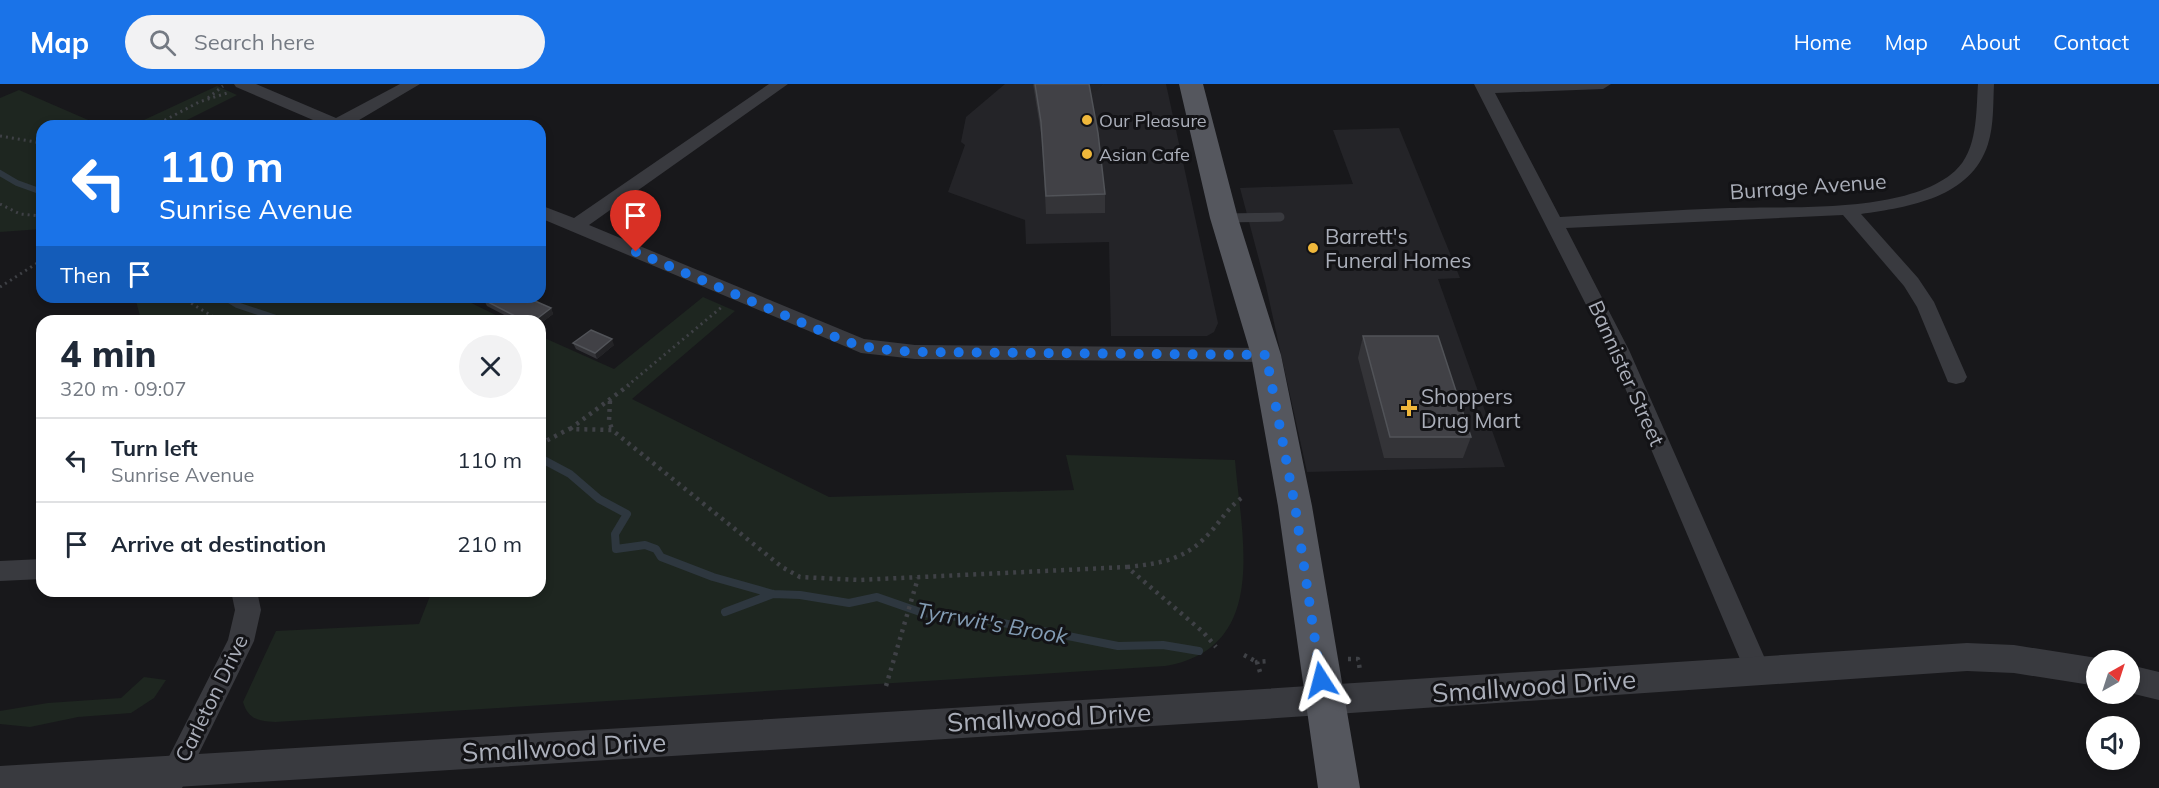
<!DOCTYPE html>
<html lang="en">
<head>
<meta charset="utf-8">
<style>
  body { margin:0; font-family:Mulish,sans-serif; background:#f2f2f3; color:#1f2937; height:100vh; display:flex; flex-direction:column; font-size:22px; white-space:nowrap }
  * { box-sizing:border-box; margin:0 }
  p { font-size:20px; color:#747a83 }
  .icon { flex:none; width:33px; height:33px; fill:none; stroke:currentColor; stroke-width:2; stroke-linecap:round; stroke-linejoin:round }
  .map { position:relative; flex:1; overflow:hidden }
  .drawer { position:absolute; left:36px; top:231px; width:510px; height:282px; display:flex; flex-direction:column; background:#fff; border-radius:18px; box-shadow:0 3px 9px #0003 }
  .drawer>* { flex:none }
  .guide { position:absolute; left:36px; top:36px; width:510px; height:183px; border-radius:18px; box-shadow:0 3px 9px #0003; background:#1a73e8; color:#fff; overflow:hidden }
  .needle { width:39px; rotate:39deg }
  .tools { position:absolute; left:2086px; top:566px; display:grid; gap:12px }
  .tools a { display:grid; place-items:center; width:54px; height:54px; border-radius:50%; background:#fff; box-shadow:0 3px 9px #0003; font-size:30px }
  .pin { position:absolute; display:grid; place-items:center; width:51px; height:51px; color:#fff; margin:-62px -26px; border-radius:50% 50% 50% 0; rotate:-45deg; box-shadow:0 0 6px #0007 }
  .pin .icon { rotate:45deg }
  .me { position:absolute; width:66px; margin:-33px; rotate:351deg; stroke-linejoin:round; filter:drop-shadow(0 0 4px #0008) }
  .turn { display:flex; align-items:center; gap:21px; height:126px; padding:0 24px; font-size:27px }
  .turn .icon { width:78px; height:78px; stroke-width:2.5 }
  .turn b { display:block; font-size:42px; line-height:51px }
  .then { display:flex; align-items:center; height:57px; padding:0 24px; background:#0003; gap:12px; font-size:22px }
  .round { display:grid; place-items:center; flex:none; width:63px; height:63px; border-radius:32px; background:#f2f2f3 }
  .head { display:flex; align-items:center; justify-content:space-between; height:102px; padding:0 24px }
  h1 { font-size:36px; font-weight:800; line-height:45px }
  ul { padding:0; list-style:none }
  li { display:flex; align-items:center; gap:18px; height:84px; padding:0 24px; border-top:2px solid #e0e1e3 }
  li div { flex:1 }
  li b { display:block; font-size:22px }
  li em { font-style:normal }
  header { display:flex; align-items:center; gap:36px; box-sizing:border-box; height:84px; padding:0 30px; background:#1a73e8; color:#fff }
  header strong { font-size:28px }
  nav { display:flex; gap:33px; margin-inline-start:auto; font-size:21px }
  .search { width:420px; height:54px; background:#f2f2f3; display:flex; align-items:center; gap:15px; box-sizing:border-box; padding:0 21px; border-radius:33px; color:#747a83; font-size:22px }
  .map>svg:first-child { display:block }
  .built { fill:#242428 }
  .green { fill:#1e2620 }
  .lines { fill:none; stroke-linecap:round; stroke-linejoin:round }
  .stream-far1 { stroke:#2e373f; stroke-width:6 }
  .stream { stroke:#2e373f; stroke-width:8 }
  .path-far1 { stroke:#3f4146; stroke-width:3; stroke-dasharray:2 4; stroke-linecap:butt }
  .path { stroke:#3f4146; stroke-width:4.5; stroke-dasharray:3 5; stroke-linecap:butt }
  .service { stroke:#393a3f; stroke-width:9 }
  .minor { fill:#393a3f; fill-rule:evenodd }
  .tertiary { fill:#393a3f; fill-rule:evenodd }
  .primary { fill:#55575e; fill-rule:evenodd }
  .wall { fill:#343438 }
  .shaded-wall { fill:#232326 }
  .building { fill:#414146; stroke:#515358; stroke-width:1.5 }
  .route { stroke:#1a73e8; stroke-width:10; stroke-dasharray:0 18 }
  .poi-dot { fill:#f0b83b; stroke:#131316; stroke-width:2 }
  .labels { text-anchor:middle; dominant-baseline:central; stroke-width:6; stroke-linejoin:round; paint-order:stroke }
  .far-poi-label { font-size:18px; fill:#abafba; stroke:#131316; text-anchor:start }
  .street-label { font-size:21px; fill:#abafba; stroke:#131316 }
  .poi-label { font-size:21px; fill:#abafba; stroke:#131316; text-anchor:start }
  .water-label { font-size:22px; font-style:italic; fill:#839cb4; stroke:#131316 }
  .near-street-label { font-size:26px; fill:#abafba; stroke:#131316 }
</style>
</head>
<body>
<header>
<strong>Map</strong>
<div class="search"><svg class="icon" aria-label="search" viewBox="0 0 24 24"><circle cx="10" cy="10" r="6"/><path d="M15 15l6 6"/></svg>Search here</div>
<nav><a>Home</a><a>Map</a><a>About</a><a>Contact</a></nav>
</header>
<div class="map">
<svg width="2159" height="704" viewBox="0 0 2159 704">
  <rect width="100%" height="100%" fill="#18181b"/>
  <path class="built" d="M1005 0H1166L1218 239 1214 248 1207 252H1111L1109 158 1026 160 1025 136 948 108 965 61 961 58 966 33Z
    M1399 44 1460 194 1438 195 1505 383 1307 388 1266 202 1240 104 1353 100 1333 46Z"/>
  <path class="green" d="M217 2 237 11 175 42H131Z
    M19 6 102 42H42V145L0 148V14Z
    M135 213H459L508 237H127L140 232Z
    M703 213 735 227 632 315 829 413 1074 406 1066 371 1235 376C1241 452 1271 564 1165 582L275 638C258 637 248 635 243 618L276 547 419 540 432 507H540V252L614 285Z
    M144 593 166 596 154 614 131 629 78 633 30 643 0 640V627L48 619 121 614Z"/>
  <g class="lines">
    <path class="stream-far1" d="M0 89 17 99 42 108
      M224 213 237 221 285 237"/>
    <path class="stream" d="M540 374 570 390 599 415 627 430 615 450 616 465 645 461 656 465 661 473 713 493 773 510 800 511 849 519 877 513 923 529 993 537 1118 562 1163 561 1199 567
      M725 528 773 510"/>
    <path class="path-far1" d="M208 14 223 2
      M154 42 199 18 227 9
      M0 52 42 59
      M0 120 20 130 42 132
      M0 203 42 176
      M181 213 220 237
      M627 302 723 222"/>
    <path class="path" d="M610 317 609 337 612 345
      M570 345 629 301
      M540 360 569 345 612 346 782 483 800 493 859 496 1127 483 1203 548 1216 563
      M1127 483C1165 479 1188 475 1214 444 1223 433 1231 421 1243 413
      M1244 571 1257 578
      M1348 575H1358L1360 586
      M1260 588 1257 578 1270 577
      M886 602 918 494"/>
    <path class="service" d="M1224 134 1280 133"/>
    <path class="minor" d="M234 0H256L336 34 400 0H420L349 42H327L236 3Z
      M769 0H788L589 141 864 255 915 261 1266 264 1273 266 1277 271 1273 276 1266 278 915 275 861 269 540 134V121L574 134Z
      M1474 0H1611L1603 5 1495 9 1560 133C1616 130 1673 126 1729 124 1791 122 1907 130 1955 87 1978 66 1976 28 1978 0H1994C1993 20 1994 41 1988 60 1971 114 1909 123 1861 130L1918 194 1934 218 1967 293 1964 298 1956 300 1948 298 1917 223 1904 202 1843 131 1566 144 1629 266 1770 586 1766 594 1757 598 1748 594 1609 266Z
      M42 475V495L0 497V477Z
      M231 507H257L261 526 254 557 182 704H153L228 556 235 526Z"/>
    <path class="tertiary" d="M1967 559 2014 561 2097 574 2102 576H2097V602L2014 589 1967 587 1264 635 160 704H0V682L1264 605Z
      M2130 581 2159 588V616L2130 609Z"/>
    <path class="primary" d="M1179 0H1203L1238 134 1281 271 1312 422 1360 704H1318L1278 422 1251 271 1210 134Z"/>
  </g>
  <path class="wall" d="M1033 0H1104L1091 12 1105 110V129L1046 130 1042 56Z
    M484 216 551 224 553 230 540 240V237H516L487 222Z
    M1363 252 1471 353 1463 374H1384L1358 274Z
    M573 259 614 261 597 275 576 265Z"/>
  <path class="shaded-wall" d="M1088 0H1104L1088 15Z
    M551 224 553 230 540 240V237H534Z
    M612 255 614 261 597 275 595 269Z"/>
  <path class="building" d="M1035 0H1089L1098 49 1105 110 1046 112 1041 38Z
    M489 213H526L551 224 534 237H525L484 216Z
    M591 246 612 255 595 269 573 259Z
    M1363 252H1438L1471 353H1390Z"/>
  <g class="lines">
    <path class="route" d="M636 168 847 258 877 265 915 268 1266 271 1295 422 1321 596"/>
  </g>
  <g class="poi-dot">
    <circle cx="1087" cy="36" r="6"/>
    <circle cx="1087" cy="70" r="6"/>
    <circle cx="1313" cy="164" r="6"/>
    <path d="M1406 315h6v6h6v6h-6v6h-6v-6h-6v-6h6z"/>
  </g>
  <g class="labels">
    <g class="far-poi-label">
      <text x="1099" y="36">Our Pleasure</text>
      <text x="1099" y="70">Asian Cafe</text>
    </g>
    <g class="street-label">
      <text transform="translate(1808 102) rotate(-4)">Burrage Avenue</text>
      <text transform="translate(1627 289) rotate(66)">Bannister Street</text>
      <text transform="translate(211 614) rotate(-64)">Carleton Drive</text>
    </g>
    <g class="poi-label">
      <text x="1325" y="152">Barrett's<tspan x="1325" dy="24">Funeral Homes</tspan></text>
      <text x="1421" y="312">Shoppers<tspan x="1421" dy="24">Drug Mart</tspan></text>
    </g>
    <g class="water-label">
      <text transform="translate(992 539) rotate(10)">Tyrrwit's Brook</text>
    </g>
    <g class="near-street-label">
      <text transform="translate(1534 602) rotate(-4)">Smallwood Drive</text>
      <text transform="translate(1049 633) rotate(-3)">Smallwood Drive</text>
      <text transform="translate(564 663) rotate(-3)">Smallwood Drive</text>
    </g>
  </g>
</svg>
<div class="tools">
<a><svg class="needle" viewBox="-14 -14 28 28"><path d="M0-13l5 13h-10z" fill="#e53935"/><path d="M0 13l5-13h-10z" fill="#747a83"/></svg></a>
<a><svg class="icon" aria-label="sound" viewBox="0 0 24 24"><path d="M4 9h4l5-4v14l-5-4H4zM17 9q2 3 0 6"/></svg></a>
</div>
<div class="pin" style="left:636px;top:168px;background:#d93025"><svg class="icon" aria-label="arrive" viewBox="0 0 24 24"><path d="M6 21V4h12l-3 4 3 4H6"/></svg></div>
<svg class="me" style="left:1321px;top:596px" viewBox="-20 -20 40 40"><path d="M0-17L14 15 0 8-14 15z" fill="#1a73e8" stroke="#fff" stroke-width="4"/></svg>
<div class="guide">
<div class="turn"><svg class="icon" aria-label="left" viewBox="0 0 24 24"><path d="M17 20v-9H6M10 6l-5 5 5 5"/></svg><div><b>110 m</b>Sunrise Avenue</div></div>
<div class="then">Then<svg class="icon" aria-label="arrive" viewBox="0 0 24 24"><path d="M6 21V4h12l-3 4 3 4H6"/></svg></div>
</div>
<section class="drawer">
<div class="head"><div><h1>4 min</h1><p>320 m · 09:07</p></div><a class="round"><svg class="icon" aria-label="close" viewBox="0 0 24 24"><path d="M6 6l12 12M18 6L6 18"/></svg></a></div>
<ul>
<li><svg class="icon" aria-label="left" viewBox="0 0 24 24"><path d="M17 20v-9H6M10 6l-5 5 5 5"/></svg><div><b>Turn left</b><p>Sunrise Avenue</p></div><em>110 m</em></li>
<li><svg class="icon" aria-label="arrive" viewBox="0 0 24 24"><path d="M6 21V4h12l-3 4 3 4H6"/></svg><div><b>Arrive at destination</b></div><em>210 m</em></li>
</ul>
</section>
</div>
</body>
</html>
